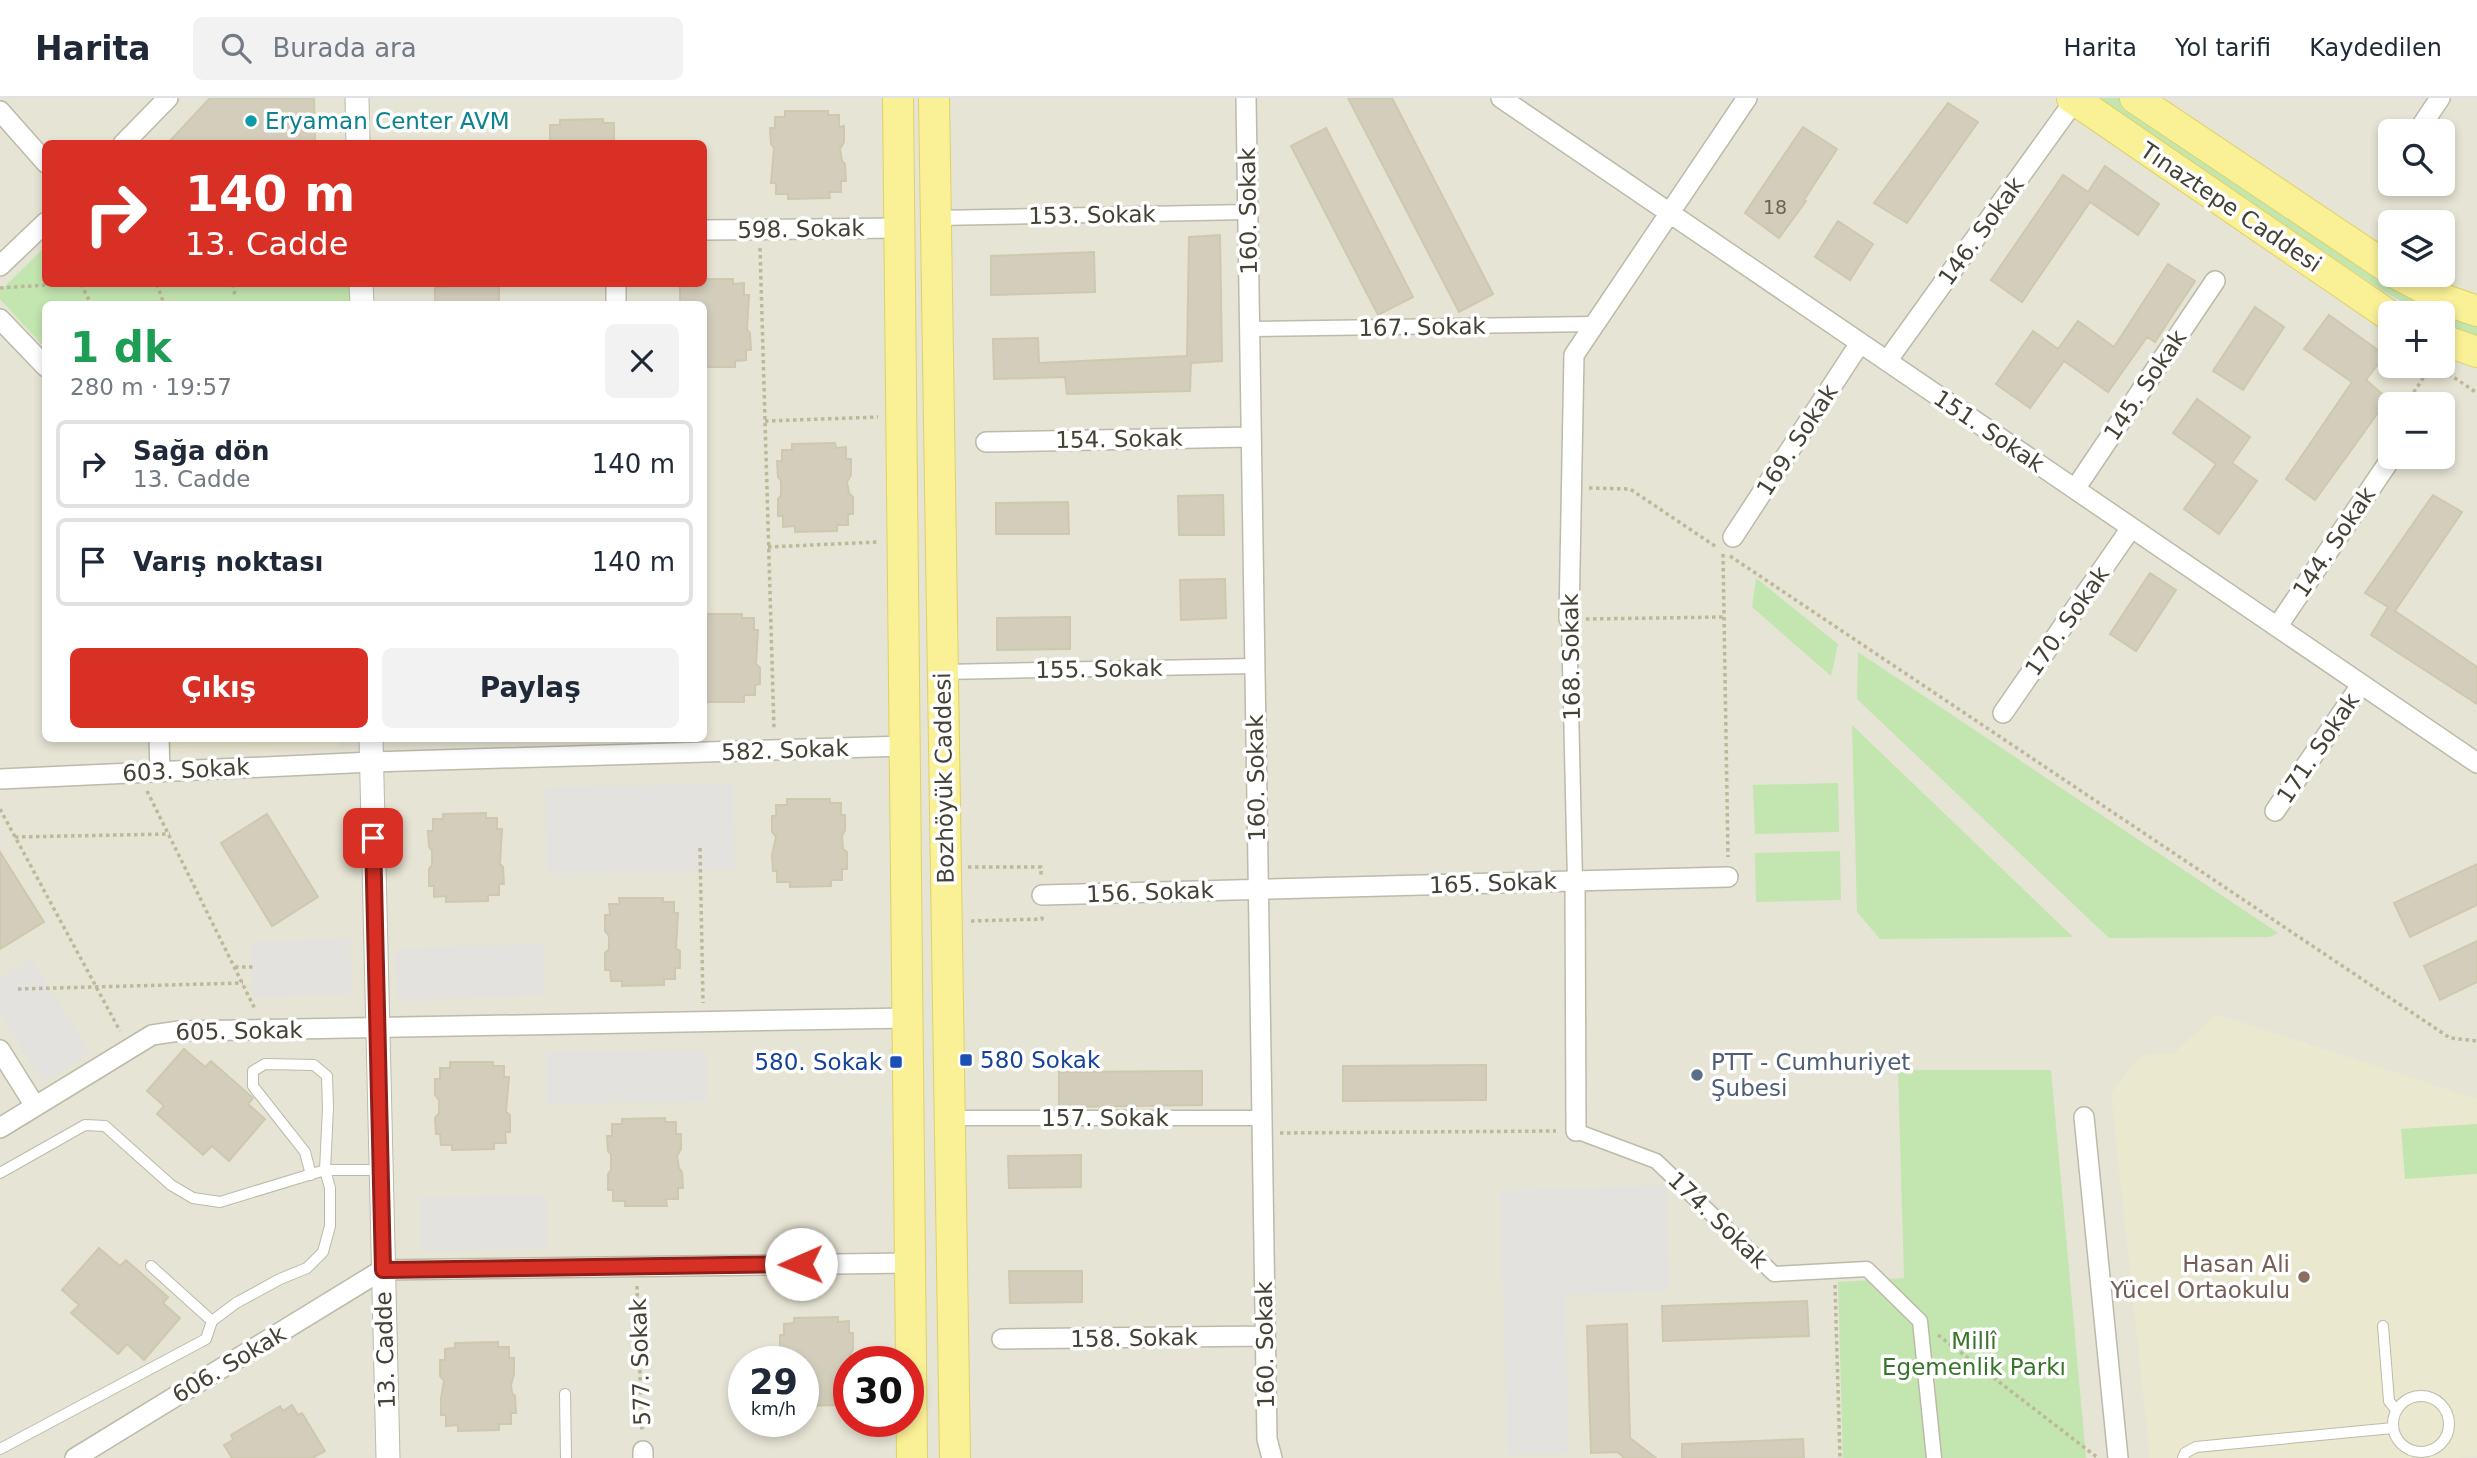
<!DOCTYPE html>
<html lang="tr">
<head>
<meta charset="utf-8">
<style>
  body { margin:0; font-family:"DejaVu Sans",sans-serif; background:#f2f2f3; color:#1f2937; height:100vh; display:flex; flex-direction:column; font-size:26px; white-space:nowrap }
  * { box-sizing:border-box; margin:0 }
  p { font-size:23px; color:#747a83 }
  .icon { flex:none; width:38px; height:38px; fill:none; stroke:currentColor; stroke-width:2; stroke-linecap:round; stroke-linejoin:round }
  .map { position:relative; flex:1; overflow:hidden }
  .sheet { position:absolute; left:42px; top:203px; width:665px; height:441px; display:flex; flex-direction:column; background:#fff; border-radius:10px; box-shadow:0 4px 10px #0003 }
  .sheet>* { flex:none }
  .guide { position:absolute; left:42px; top:42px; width:665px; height:147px; border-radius:10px; box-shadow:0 4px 10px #0003; background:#d93025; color:#fff; overflow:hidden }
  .tools { position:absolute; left:2378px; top:21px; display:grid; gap:14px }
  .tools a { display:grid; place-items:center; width:77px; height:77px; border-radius:10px; background:#fff; box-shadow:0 4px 10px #0003; font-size:35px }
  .speed { position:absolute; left:728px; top:1248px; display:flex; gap:14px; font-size:35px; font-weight:700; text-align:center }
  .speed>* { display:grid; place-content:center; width:91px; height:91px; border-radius:50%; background:#fff; box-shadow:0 4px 10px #0003; line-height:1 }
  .speed small { font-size:18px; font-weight:400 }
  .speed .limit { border:10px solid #d22; background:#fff; color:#111 }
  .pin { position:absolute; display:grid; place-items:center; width:60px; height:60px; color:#fff; margin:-30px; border-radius:14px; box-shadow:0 4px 10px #0006 }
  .me { position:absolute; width:77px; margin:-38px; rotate:269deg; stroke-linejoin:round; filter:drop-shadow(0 0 5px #0008) }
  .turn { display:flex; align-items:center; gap:24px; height:147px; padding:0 28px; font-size:32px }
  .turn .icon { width:91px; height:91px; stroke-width:2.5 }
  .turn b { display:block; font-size:49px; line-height:60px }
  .round { display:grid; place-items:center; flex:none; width:74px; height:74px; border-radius:10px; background:#f2f2f3 }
  .headline { display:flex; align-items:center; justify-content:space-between; height:119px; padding:0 28px }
  h1 { font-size:42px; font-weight:700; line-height:52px; color:#1e9e55 }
  .primary-button { display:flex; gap:14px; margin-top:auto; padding:14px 28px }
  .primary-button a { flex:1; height:80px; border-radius:10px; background:#d93025; color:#fff; font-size:28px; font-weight:700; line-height:80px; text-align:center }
  .primary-button a+a { background:#f2f2f3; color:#1f2937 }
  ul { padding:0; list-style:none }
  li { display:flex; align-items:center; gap:21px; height:88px; margin:0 14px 10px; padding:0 14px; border:4px solid #e0e1e3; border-radius:10px }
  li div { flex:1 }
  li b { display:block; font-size:26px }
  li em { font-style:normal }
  header { display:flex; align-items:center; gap:42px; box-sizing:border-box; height:98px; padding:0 35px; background:#fff; border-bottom:2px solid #e0e1e3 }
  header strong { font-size:33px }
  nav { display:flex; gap:38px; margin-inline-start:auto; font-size:24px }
  .search { width:490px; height:63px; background:#f2f2f3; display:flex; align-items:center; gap:18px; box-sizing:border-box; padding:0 24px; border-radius:10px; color:#747a83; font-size:26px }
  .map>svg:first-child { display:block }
  .residential { fill:#e6e4d4; fill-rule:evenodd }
  .education { fill:#ebe8d0 }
  .green { fill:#c3e5af }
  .parking { fill:#e3e2de }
  .building { fill:#d3cebb; stroke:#cec8af; stroke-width:2 }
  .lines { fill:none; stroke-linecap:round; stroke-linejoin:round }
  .service-casing { stroke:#bdbaa9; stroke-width:12 }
  .pedestrian-casing { stroke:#bdbaa9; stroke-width:17 }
  .minor-casing { stroke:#bdbaa9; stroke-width:22 }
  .tertiary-casing { stroke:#bdbaa9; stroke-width:25 }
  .primary-casing { stroke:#dfd167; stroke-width:32 }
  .path { stroke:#beb89a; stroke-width:3.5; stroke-dasharray:3.5 3.5; stroke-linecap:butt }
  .service { stroke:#fff; stroke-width:10 }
  .pedestrian { stroke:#fff; stroke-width:14 }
  .minor { stroke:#fff; stroke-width:19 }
  .tertiary { stroke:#fff; stroke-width:23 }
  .primary { stroke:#faf196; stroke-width:30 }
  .route-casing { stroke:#8d1f18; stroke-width:18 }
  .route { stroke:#d93025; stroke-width:12 }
  .culture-dot { fill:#0f9aa8; stroke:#fff; stroke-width:2.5 }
  .transit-dot { fill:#1a4fb4; stroke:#fff; stroke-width:2.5 }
  .service-dot { fill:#5c6f8a; stroke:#fff; stroke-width:2.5 }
  .education-dot { fill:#8d6e63; stroke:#fff; stroke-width:2.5 }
  .labels { text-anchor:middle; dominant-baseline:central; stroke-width:7; stroke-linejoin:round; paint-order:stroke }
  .number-label { font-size:19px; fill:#686456 }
  .culture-label { font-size:23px; fill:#0d838f; stroke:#fff; text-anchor:start }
  .street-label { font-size:23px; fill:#444135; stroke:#fff }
  .transit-label { font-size:23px; fill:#164399; stroke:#fff; text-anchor:start }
  .service-label { font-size:23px; fill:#4e5e75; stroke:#fff; text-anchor:start }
  .education-label { font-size:23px; fill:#785e54; stroke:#fff; text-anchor:end }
  .park-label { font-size:23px; fill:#39742b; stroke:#fff }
</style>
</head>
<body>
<header>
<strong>Harita</strong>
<div class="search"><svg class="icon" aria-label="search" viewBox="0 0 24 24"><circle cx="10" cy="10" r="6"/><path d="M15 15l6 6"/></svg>Burada ara</div>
<nav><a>Harita</a><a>Yol tarifi</a><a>Kaydedilen</a></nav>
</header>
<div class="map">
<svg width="2477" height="1360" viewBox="0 0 2477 1360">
  <rect width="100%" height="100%" fill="#f2f1e6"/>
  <path class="residential" d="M0 0H2477V1360H0ZM2390 33H2443V86H2390ZM46 46H704V186H46ZM2390 124H2443V177H2390ZM46 206H704V640H46ZM2390 215H2443V268H2390ZM2390 306H2443V359H2390ZM744 1264H803V1323H744ZM849 1264H908V1323H849Z"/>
  <path class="education" d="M171 641V640L344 641 336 650 171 653Z
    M2216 916 2477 1001V1358L2458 1360H2150L2111 995 2141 957 2173 956Z"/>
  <path class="green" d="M2096 0H2119L2278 107 2458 221 2477 228V241L2443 227V215H2422L2383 193Z
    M45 149 46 186H350V206H46L45 250 0 201V193Z
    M1756 480 1838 546 1831 578 1752 509Z
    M1858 554 2278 835 2270 839 2109 840 1857 601Z
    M1852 627 2073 839 1880 841 1857 814Z
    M1838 685 1839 734 1755 736 1753 687Z
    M1840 753 1841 802 1756 804 1755 755Z
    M1898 972H2051L2086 1360H1843L1838 1184 1904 1180Z
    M2477 1026V1076L2405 1081 2401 1031Z"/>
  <path class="parking" d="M733 685 735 772 547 776 545 690Z
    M350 840 352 896 253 899 251 844Z
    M543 846 545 897 397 902 395 851Z
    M32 861 90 955 43 984 0 915V881Z
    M706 952 707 1003 547 1006 546 954Z
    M1666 1088 1669 1193 1565 1196 1569 1355 1508 1357 1500 1093Z
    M546 1097 547 1151 422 1153 421 1099Z"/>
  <path class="building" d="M210 0H314L315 46H167Z
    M1348 0H1392L1493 196 1459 214Z
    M1948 5 1978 24 1907 125 1874 105Z
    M785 13H828V17H839V29L844 28V44L840 51 842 63 845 66 846 83H841V94H829L830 100 788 101V96H776V85H771L774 50 771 46 770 30H775V19H785Z
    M603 21V25H614V46H550V27H560V22Z
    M1803 29 1837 51 1804 102 1806 103 1779 140 1745 115Z
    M1326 30 1413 199 1378 217 1291 48Z
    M2105 68 2159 106 2138 137 2090 104 2022 204 1991 182 2063 77 2088 94Z
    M1838 123 1873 146 1850 182 1815 159Z
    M1220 137 1222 263 1191 265 1190 293 1067 296 1065 279 994 281 993 241 1038 240 1039 265 1187 258 1189 139Z
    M1094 154 1095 194 991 197V158Z
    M2168 166 2195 183 2155 244 2147 239 2108 294 2064 263 2030 310 1996 286 2033 233 2058 251 2078 223 2114 249Z
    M704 181H733V186L744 185V197H749L747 231 750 235 751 252H746V262L735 263V269H704V206H680V187L704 186Z
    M445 186 499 187V206H435V189H445Z
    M2255 209 2284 229 2243 292 2213 273Z
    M2329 217 2385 257 2366 282 2388 301 2315 402 2286 381 2352 284 2304 251Z
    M2197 301 2250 339 2232 365 2257 383 2219 436 2184 411 2216 366 2173 335Z
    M835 345 836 350 846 349V361H851V377L847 384 849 395 853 399V416H848V427H837V433L795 434V428L783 429V418H778V401L781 397V383L778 379 777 363H782V352H792V346Z
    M1223 397 1224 437H1179L1178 398Z
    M2433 397 2462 414 2395 513 2477 569V606L2371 537 2388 509 2365 495Z
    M1068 404 1069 436H996V405Z
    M2150 475 2176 492 2136 553 2110 536Z
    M1225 481 1226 520 1181 522 1180 482Z
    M704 516H742V520H754V532H758L756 566 760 570V586L755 587V597H744V604H704Z
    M1070 519V551L997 552V520Z
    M787 701H830V705H841V717H845V732L842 738 843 751 847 754V771H842V782H831V788L790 789V784H777V773H773L772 757 776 739 772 734V718H776V707H787Z
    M486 715V720H497V731H502L500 766 503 769 504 786H499V797H488V803L446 804V798L434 799V788H429V771L432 767V753L429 749 428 733H433V721H443V716Z
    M267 716 318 799 272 828 221 745Z
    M0 754 44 824 0 851Z
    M2477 766V807L2410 839 2394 805Z
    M619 800H663V804H674V815H678L676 850 680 853V870H675V881H664V887L622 888V883H611L610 872H605V855L609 851V838L605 833V817H610L609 806H620Z
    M2477 843V884L2440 902 2424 868Z
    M184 951 205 969 211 963 253 1000 248 1006 265 1021 229 1063 212 1048 203 1057 157 1016 164 1008 147 993Z
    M450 964H493V968H504V979H509L506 1014 510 1017V1034H505L506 1045H494V1051L452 1052V1047H441L440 1036H436L435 1020 439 1015V1002L435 997V981H440V970H450Z
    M1486 967V1002L1343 1003V968Z
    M1202 973V1007L1059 1009V974Z
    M665 1020V1024H676V1036H681V1051L677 1058 679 1070 682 1074 683 1090H678V1101H666L667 1108H625V1103H613V1092H608V1076L611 1072V1057L608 1053 607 1038H612V1026H622V1021Z
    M1081 1057V1089L1009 1090 1008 1058Z
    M99 1150 120 1168 126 1162 168 1199 163 1205 180 1220 144 1262 127 1246 118 1256 71 1215 79 1207 62 1192Z
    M1009 1173H1082V1204L1010 1205Z
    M1807 1203 1809 1238 1663 1243 1662 1208Z
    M838 1219V1224L849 1223V1235H853V1251L849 1259V1301H839V1307L803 1308V1264L786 1261 780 1252V1237H784V1226L794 1225V1220Z
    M1627 1226 1630 1340 1656 1360H1624L1618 1354 1591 1355 1587 1228Z
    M498 1244V1249H509V1260H514V1276L511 1287 512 1295 515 1298 516 1315H511V1326H499V1332L458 1333V1327L446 1328V1317H441V1300L444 1283 440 1278V1262H445V1251L455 1250V1245Z
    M292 1307 298 1317 302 1315 325 1353 312 1360H232L224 1347 233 1342 231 1337 280 1308 283 1313Z
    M1803 1341 1804 1360H1682V1346Z"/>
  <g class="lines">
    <defs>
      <path id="service" d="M0 1075 85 1027 105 1028 171 1087 193 1100 220 1104 325 1072H380
        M151 1168 212 1223
        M2383 1228 2389 1303 2396 1312
        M565 1296 566 1360
        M2393 1326a28 28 0 1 1 56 0a28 28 0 1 1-56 0Z
        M0 1351 206 1241 212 1223 236 1205 280 1181 307 1170 323 1154 330 1128V1090L325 1072 328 1010 327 978 314 967 265 966 253 973V988L305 1054 311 1077
        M2183 1360 2185 1355 2196 1349 2393 1330"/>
      <path id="pedestrian" d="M936 120 1248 114
        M1249 231 1595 226
        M1569 521 1575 783
        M943 574 1255 568
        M949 1020H1262
        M1576 1033 1656 1063 1774 1176 1867 1171 1920 1223 1934 1360"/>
      <path id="minor" d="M1246 0 1267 1341 1272 1360
        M1501 0 2477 665
        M0 13 46 65
        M2418 33 2440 0
        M123 46 168 0
        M704 132 899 130
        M0 168 46 124
        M616 186V206
        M0 221 46 269
        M1887 263 2075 2
        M986 344 1251 339
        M2075 391 2215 183
        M1733 439 1860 245
        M1569 521 1574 257 1747 0
        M2277 529 2392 359
        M2003 615 2131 430
        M159 640 160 674
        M0 681 372 664 905 648
        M2275 713 2361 587
        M1575 783 1576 1033
        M1042 797 1728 779
        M0 952 35 1008
        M2084 1019 2118 1360
        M0 1030 152 937 179 933 908 920
        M1002 1241 1265 1238
        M643 1353V1360
        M75 1360 382 1172 910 1165"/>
      <path id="tertiary" d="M357 0 358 46
        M361 186 362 206
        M371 640 388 1360"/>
      <path id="primary" d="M898 0 912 1360
        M934 0 955 1360
        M2072 0 2390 218
        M2135 0 2390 171
        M2399 177 2448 203 2477 213
        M2443 242 2477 254"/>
    </defs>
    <use href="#service" class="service-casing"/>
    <use href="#pedestrian" class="pedestrian-casing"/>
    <use href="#minor" class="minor-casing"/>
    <use href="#tertiary" class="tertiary-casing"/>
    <use href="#primary" class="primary-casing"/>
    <path class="path" d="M760 150 774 632
      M81 186 91 206
      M157 186 164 206
      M233 186 235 198
      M0 190 60 186
      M2437 268 2477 295
      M2406 306 2431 268
      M765 323 878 319
      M2390 329 2386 336 2390 340
      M1589 390 1630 391 1715 448
      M768 449 878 444
      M1723 456 1728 759
      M1730 458 2450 940 2477 943
      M1586 521 1724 519
      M147 693 255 911
      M0 711 120 933
      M15 739 170 736
      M700 750 703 905
      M968 769H1041V780
      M971 823 1042 821V815
      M235 869H255
      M18 891 243 885
      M1280 1035 1556 1033
      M1835 1187 1840 1360
      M637 1188 642 1334
      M1938 1237 2098 1360"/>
    <use href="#service" class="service"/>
    <use href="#pedestrian" class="pedestrian"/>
    <use href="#minor" class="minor"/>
    <use href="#tertiary" class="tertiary"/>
    <use href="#primary" class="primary"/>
  </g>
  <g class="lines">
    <defs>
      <path id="route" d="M373 740 383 1172 801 1166"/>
    </defs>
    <use href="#route" class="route-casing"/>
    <use href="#route" class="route"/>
  </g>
  <circle class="culture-dot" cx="251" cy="23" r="7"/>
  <g class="transit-dot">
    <rect x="959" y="955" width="14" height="14" rx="3.5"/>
    <rect x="889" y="957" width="14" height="14" rx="3.5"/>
  </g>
  <circle class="service-dot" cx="1697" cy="977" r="7"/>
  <circle class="education-dot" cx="2304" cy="1179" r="7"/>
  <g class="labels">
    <g class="number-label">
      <text x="1775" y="109">18</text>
    </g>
    <g class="culture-label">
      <text x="265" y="23">Eryaman Center AVM</text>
    </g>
    <g class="street-label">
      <text transform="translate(2231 109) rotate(34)">Tınaztepe Caddesi</text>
      <text transform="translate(1248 113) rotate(-91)">160. Sokak</text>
      <text transform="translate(1092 117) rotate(-1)">153. Sokak</text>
      <text transform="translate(801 131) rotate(-1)">598. Sokak</text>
      <text transform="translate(1981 133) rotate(-54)">146. Sokak</text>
      <text transform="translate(1422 229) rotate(-1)">167. Sokak</text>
      <text transform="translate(2145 287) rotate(-56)">145. Sokak</text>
      <text transform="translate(1989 333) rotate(34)">151. Sokak</text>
      <text transform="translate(1119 341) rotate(-1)">154. Sokak</text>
      <text transform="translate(1797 342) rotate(-57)">169. Sokak</text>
      <text transform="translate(2334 444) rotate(-56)">144. Sokak</text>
      <text transform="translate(2067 523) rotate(-55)">170. Sokak</text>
      <text transform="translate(1571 559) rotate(-91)">168. Sokak</text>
      <text transform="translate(1099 571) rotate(-1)">155. Sokak</text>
      <text transform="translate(2318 650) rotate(-56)">171. Sokak</text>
      <text transform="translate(785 652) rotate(-2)">582. Sokak</text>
      <text transform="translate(186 672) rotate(-3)">603. Sokak</text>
      <text transform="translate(944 680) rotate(-91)">Bozhöyük Caddesi</text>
      <text transform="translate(1256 680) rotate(-91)">160. Sokak</text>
      <text transform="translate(1493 785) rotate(-2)">165. Sokak</text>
      <text transform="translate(1150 794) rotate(-2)">156. Sokak</text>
      <text transform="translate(239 933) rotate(-1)">605. Sokak</text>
      <text x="1105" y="1020">157. Sokak</text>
      <text transform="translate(1718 1122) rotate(44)">174. Sokak</text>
      <text transform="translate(1134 1240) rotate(-1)">158. Sokak</text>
      <text transform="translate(1265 1247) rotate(-91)">160. Sokak</text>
      <text transform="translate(385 1252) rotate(-92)">13. Cadde</text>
      <text transform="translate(640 1264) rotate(-92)">577. Sokak</text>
      <text transform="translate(229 1266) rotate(-31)">606. Sokak</text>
    </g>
    <g class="transit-label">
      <text x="980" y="962">580 Sokak</text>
      <text x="882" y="964" text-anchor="end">580. Sokak</text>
    </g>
    <g class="service-label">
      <text x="1711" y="964">PTT - Cumhuriyet<tspan x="1711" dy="26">Şubesi</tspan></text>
    </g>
    <g class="education-label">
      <text x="2290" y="1166">Hasan Ali<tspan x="2290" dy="26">Yücel Ortaokulu</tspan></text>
    </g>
    <g class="park-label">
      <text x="1974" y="1243">Millî<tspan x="1974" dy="26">Egemenlik Parkı</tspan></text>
    </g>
  </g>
</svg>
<div class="tools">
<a><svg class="icon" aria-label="search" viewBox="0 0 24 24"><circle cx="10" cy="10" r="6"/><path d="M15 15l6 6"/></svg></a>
<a><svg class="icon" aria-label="layers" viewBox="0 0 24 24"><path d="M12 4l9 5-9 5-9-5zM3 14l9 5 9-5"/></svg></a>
<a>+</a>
<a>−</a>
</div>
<div class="speed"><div>29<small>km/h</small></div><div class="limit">30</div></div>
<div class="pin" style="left:373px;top:740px;background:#d93025"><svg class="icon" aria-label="arrive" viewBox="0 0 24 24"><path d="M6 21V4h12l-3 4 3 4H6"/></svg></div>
<svg class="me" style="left:801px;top:1166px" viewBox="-20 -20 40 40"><circle r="19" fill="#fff"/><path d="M0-13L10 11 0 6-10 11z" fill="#d93025"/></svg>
<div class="guide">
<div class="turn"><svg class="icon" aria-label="right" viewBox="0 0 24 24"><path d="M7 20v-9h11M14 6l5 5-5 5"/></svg><div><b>140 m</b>13. Cadde</div></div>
</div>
<section class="sheet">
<div class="headline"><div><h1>1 dk</h1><p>280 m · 19:57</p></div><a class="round"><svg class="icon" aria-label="close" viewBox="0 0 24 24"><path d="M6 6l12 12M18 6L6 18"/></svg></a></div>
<ul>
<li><svg class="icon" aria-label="right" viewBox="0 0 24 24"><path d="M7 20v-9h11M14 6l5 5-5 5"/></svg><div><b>Sağa dön</b><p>13. Cadde</p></div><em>140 m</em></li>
<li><svg class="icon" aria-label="arrive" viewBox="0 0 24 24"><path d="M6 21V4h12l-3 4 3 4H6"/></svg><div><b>Varış noktası</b></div><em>140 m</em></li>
</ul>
<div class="primary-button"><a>Çıkış</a><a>Paylaş</a></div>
</section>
</div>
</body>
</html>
